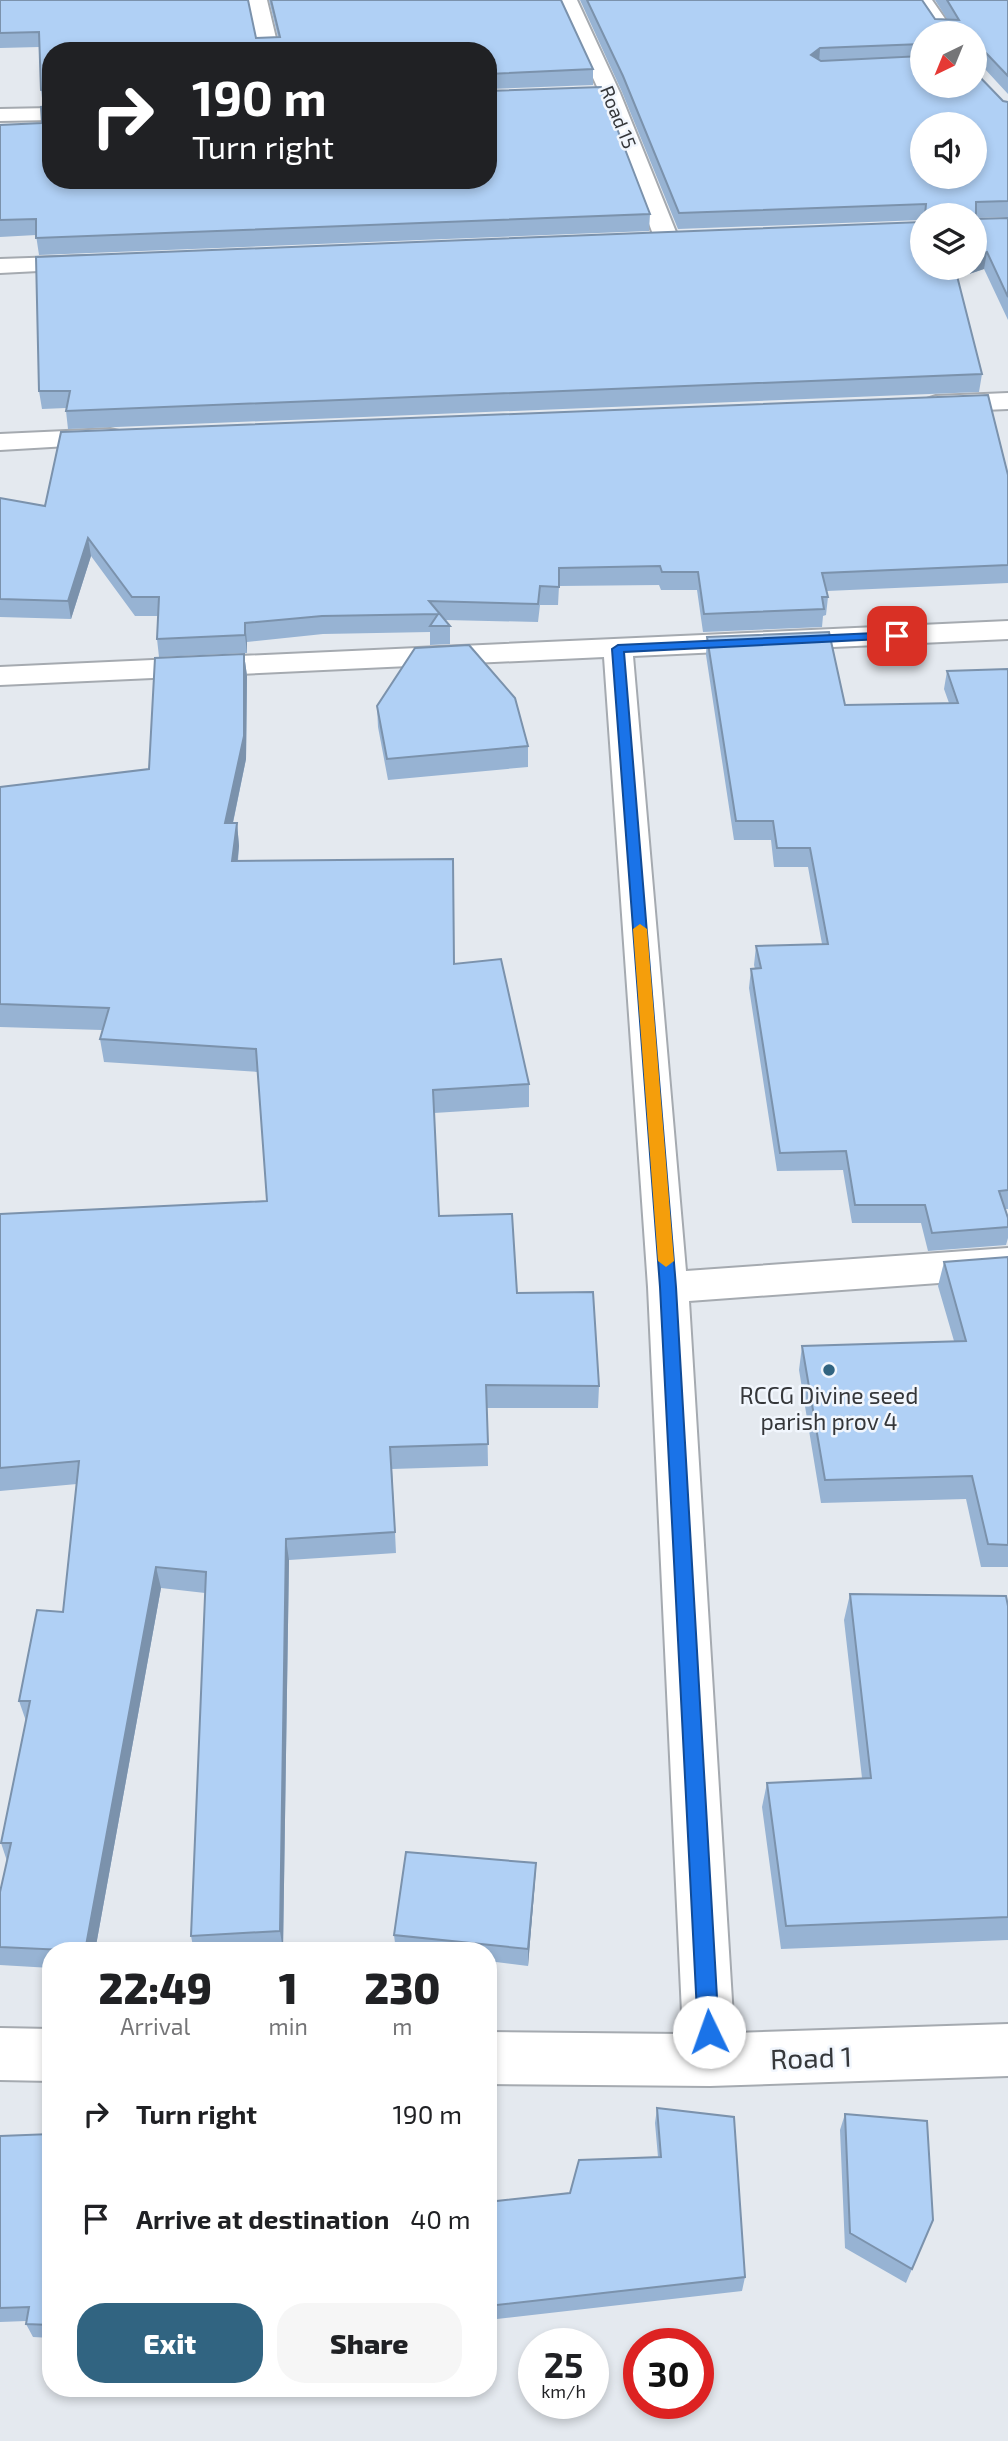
<!DOCTYPE html>
<html lang="en">
<head>
<meta charset="utf-8">
<style>
  body { margin:0; font-family:"Exo 2",sans-serif; background:#f6f6f6; color:#202124; height:100vh; display:flex; flex-direction:column; font-size:26px; white-space:nowrap }
  * { box-sizing:border-box; margin:0 }
  p { font-size:23px; color:#757577 }
  .icon { flex:none; width:38px; height:38px; fill:none; stroke:currentColor; stroke-width:2; stroke-linecap:round; stroke-linejoin:round }
  .map { position:relative; flex:1; overflow:hidden }
  .sheet { position:absolute; left:42px; top:1942px; width:455px; height:455px; display:flex; flex-direction:column; background:#fff; border-radius:28px; box-shadow:0 4px 10px #0003 }
  .sheet>* { flex:none }
  .top-card { position:absolute; left:42px; top:42px; width:455px; height:147px; border-radius:28px; box-shadow:0 4px 10px #0003; background:#202124; color:#fff; overflow:hidden }
  .needle { width:46px; rotate:223deg }
  .buttons { position:absolute; left:910px; top:21px; display:grid; gap:14px }
  .buttons a { display:grid; place-items:center; width:77px; height:77px; border-radius:50%; background:#fff; box-shadow:0 4px 10px #0003; font-size:35px }
  .speed { position:absolute; left:518px; top:2328px; display:flex; gap:14px; font-size:35px; font-weight:700; text-align:center }
  .speed>* { display:grid; place-content:center; width:91px; height:91px; border-radius:50%; background:#fff; box-shadow:0 4px 10px #0003; line-height:1 }
  .speed small { font-size:18px; font-weight:400 }
  .speed .limit { border:10px solid #d22; background:#fff; color:#111 }
  .pin { position:absolute; display:grid; place-items:center; width:60px; height:60px; color:#fff; margin:-30px; border-radius:14px; box-shadow:0 4px 10px #0006 }
  .me { position:absolute; width:77px; margin:-38px; rotate:357deg; stroke-linejoin:round; filter:drop-shadow(0 0 5px #0008) }
  .turn { display:flex; align-items:center; gap:24px; height:147px; padding:0 35px; font-size:32px }
  .turn .icon { width:91px; height:91px; stroke-width:2.5 }
  .turn b { display:block; font-size:49px; line-height:60px }
  .eta { display:flex; justify-content:space-evenly; align-items:center; height:119px; text-align:center }
  .eta b { font-size:42px; font-weight:800; line-height:49px }
  .action { display:flex; gap:14px; margin-top:auto; padding:14px 35px }
  .action a { flex:1; height:80px; border-radius:28px; background:#316481; color:#fff; font-size:28px; font-weight:800; line-height:80px; text-align:center }
  .action a+a { background:#f6f6f6; color:#202124 }
  ul { padding:0; list-style:none }
  li { display:flex; align-items:center; gap:21px; height:105px; padding:0 35px }
  li div { flex:1 }
  li b { display:block; font-size:26px }
  li em { font-style:normal }
  .map>svg:first-child { display:block }
  .lines { fill:none; stroke-linecap:round; stroke-linejoin:round }
  .minor-casing { stroke:#a5aab0; stroke-width:4 }
  .minor { fill:#fff; fill-rule:evenodd }
  .wall { fill:#97b3d3 }
  .shaded-wall { fill:#7b92ac }
  .building { fill:#b0d0f5; stroke:#7b92ac; stroke-width:2; fill-rule:evenodd }
  .route { fill:#1a73e8; stroke:#114b97; stroke-width:2 }
  .slow { fill:#f59e0b }
  .poi-dot { fill:#316481; stroke:#f1f6fd; stroke-width:2.5 }
  .labels { text-anchor:middle; dominant-baseline:central; stroke-width:5; stroke-linejoin:round; paint-order:stroke }
  .far-street-label { font-size:19px; fill:#35373a; stroke:#f1f6fd }
  .poi-label { font-size:23px; fill:#35373a; stroke:#f1f6fd }
  .near-street-label { font-size:28px; fill:#35373a; stroke:#f1f6fd }
</style>
</head>
<body>
<div class="map">
<svg width="1008" height="2441" viewBox="0 0 1008 2441">
  <rect width="100%" height="100%" fill="#e4e9ef"/>
  <g class="lines">
    <defs>
      <path id="minor" d="M247 0H267L279 51H259Z
        M557 0H577L620 93 678 237 674 242H658L654 237 600 93Z
        M912 0H932L955 33H935Z
        M51 108V120L0 121V109Z
        M88 256 96 258 100 263 96 268 0 273V259Z
        M1008 393V409L936 412 927 409 923 404 927 399 936 396Z
        M110 429 119 431 123 437 119 443 0 450V434Z
        M1008 621V639L633 656 686 1271 1008 1248V1278L689 1301 734 2033 1008 2024V2076L710 2086 488 2084V2032L683 2034 648 1287 604 657 0 685V667Z
        M0 2028 51 2029V2081L0 2080Z"/>
    </defs>
    <use href="#minor" class="minor-casing"/>
    <use href="#minor" class="minor"/>
  </g>
  <path class="wall" d="M0 0 256 38 278 37 269 0H561L593 69V85L488 89V51H51V180L650 214 649 231 39 255 36 235 0 237V125L42 123 46 106H43L41 90 39 47 0 48Z
    M580 0H922L935 19H947L935 0H1008V94L984 68 975 66 922 33V86L1008 102V217L976 218V219L1008 218V320L984 269 957 278 982 374 979 392 68 429 66 411V408L42 409 39 391 922 222 975 215H922V220L678 229 622 92Z
    M1008 475V583L827 591 828 597 826 615 823 616 822 627 703 632 697 590H661L659 585 559 586 558 605H540L538 622 445 620 450 626V644L430 645V632L323 634 247 642V653L159 657 157 639 158 616H135L91 556 71 619 0 617V498L45 506Z
    M707 637 845 705 949 703 944 689 947 671 1008 669V1209H1005L1008 1218V1238L1006 1245 928 1251 921 1223H852L843 1170 777 1171 749 988 751 969H755L754 965 756 946 822 944 808 867H774L771 840H734L706 655Z
    M244 654 247 676 246 759 233 823H237L239 846 238 861 454 964 529 1084V1107L434 1113 439 1216 517 1293 599 1386 598 1408H487L488 1466 392 1469 396 1553 289 1560 283 1950 258 1951H194L191 1936 205 1593 161 1588 95 1951H51V1968L0 1965V1892L7 1861 1 1843 26 1721 19 1701 63 1612 77 1484 0 1491V1214L267 1201 258 1072 104 1062 100 1039 102 1030 0 1027V787L149 769Z
    M377 706 528 746V767L388 780 378 727Z
    M1008 1257V1567H981L966 1499 821 1503 799 1370 802 1346 954 1341 938 1286 944 1262Z
    M850 1594 1008 1606V1940L781 1949 762 1807 767 1783 862 1778 844 1620Z
    M536 1863 535 1881 528 1966 488 1961V1951H396L394 1935Z
    M657 2108 745 2277 742 2291 488 2320V2202L570 2193 658 2157 655 2123Z
    M845 2114 933 2220 906 2283 845 2248 840 2130Z
    M51 2134V2338L33 2337 26 2324V2321L0 2322V2136Z"/>
  <path class="shaded-wall" d="M820 48 819 63 811 55Z
    M987 252 984 269 951 280 953 268H975V256Z
    M88 538 91 556 71 619 68 601Z
    M245 623 247 642V653L245 635Z
    M244 654 247 676 246 759 228 846 225 823Z
    M237 823 239 846 235 884 232 861Z
    M286 1539 289 1560 283 1950 280 1931Z
    M156 1567 161 1588 95 1951H85Z
    M536 1863 535 1881 528 1966V1949Z"/>
  <path class="building" d="M0 0H248L256 38 280 37 271 0H561L593 69 488 74V51H51V92L41 90 39 32 0 33Z
    M587 0H922L935 19 959 20 947 0H1008V76L986 53 976 50 975 67V33H922V44L820 48 811 55 821 61 922 56V86H975V72L1003 101 1008 102V201L976 202V219L1008 218V297L987 252 975 256V215H925L926 204 679 213 623 76ZM922 124H975V177H922Z
    M601 87 650 214 36 238V219L0 220V125L42 123 41 107 51 106V103V180H488V91Z
    M922 222V268H955L982 374 66 411 70 391H39L36 257Z
    M988 395 1008 475V565L822 573 828 597H822L824 609 704 614 698 572H662L660 566 559 568V587L540 586 538 604 429 601 450 626H430L438 614 322 616 245 623V635L157 639 159 597H132L88 538 68 601 0 599V498L45 506 61 432Z
    M829 632 845 705 958 703 947 671 1008 669V1190L999 1191 1008 1218V1227L932 1233 925 1205H855L846 1151 780 1153 751 969 761 968 756 946 828 944 810 848H777L773 821H736L707 637Z
    M469 645 515 698 528 746 387 759 377 706 415 648Z
    M244 654V736L225 823H237L232 861 453 859 454 964 501 959 529 1084 433 1090 439 1216 512 1214 517 1293 593 1292 599 1386 486 1385 488 1444 390 1447 395 1532 286 1539 280 1931 191 1936 206 1572 156 1567 85 1951 0 1947V1892L11 1843H1L30 1701H19L37 1610 63 1612 79 1461 0 1468V1214L267 1201 256 1049 100 1039 109 1008 0 1004V787L149 769 155 658Z
    M1008 1257V1545L988 1544 972 1476 825 1480 802 1346 966 1341 944 1262Z
    M850 1594 1006 1596 1008 1606V1917L786 1926 767 1783 871 1778Z
    M406 1852 536 1863 528 1949 394 1935Z
    M657 2108 734 2117 745 2277 488 2306V2202L570 2193 579 2160 661 2157Z
    M845 2114 927 2121 933 2220 912 2269 850 2233Z
    M51 2134V2325L26 2324 29 2307 0 2308V2136Z"/>
  <path class="route" d="M897 632 901 633V638L624 652 676 1287 719 2032 716 2040 709 2043 701 2040 698 2032 660 1287 612 649 618 645Z"/>
  <path class="slow" d="M640 924 647 929 674 1261 666 1267 658 1261 633 929Z"/>
  <circle class="poi-dot" cx="829" cy="1370" r="7"/>
  <g class="labels">
    <g class="far-street-label">
      <text transform="translate(619 117) rotate(68)">Road 15</text>
    </g>
    <g class="poi-label">
      <text x="829" y="1395">RCCG Divine seed<tspan x="829" dy="26">parish prov 4</tspan></text>
    </g>
    <g class="near-street-label">
      <text transform="translate(811 2057) rotate(-2)">Road 1</text>
    </g>
  </g>
</svg>
<div class="buttons">
<a><svg class="needle" viewBox="-14 -14 28 28"><path d="M0-13l5 13h-10z" fill="#e53935"/><path d="M0 13l5-13h-10z" fill="#757577"/></svg></a>
<a><svg class="icon" aria-label="sound" viewBox="0 0 24 24"><path d="M4 9h4l5-4v14l-5-4H4zM17 9q2 3 0 6"/></svg></a>
<a><svg class="icon" aria-label="layers" viewBox="0 0 24 24"><path d="M12 4l9 5-9 5-9-5zM3 14l9 5 9-5"/></svg></a>
</div>
<div class="speed"><div>25<small>km/h</small></div><div class="limit">30</div></div>
<div class="pin" style="left:897px;top:636px;background:#d93025"><svg class="icon" aria-label="arrive" viewBox="0 0 24 24"><path d="M6 21V4h12l-3 4 3 4H6"/></svg></div>
<svg class="me" style="left:709px;top:2032px" viewBox="-20 -20 40 40"><circle r="19" fill="#fff"/><path d="M0-13L10 11 0 6-10 11z" fill="#1a73e8"/></svg>
<div class="top-card">
<div class="turn"><svg class="icon" aria-label="right" viewBox="0 0 24 24"><path d="M7 20v-9h11M14 6l5 5-5 5"/></svg><div><b>190 m</b>Turn right</div></div>
</div>
<section class="sheet">
<div class="eta">
<div><b>22:49</b><p>Arrival</p></div>
<div><b>1</b><p>min</p></div>
<div><b>230</b><p>m</p></div>
</div>
<ul>
<li><svg class="icon" aria-label="right" viewBox="0 0 24 24"><path d="M7 20v-9h11M14 6l5 5-5 5"/></svg><div><b>Turn right</b></div><em>190 m</em></li>
<li><svg class="icon" aria-label="arrive" viewBox="0 0 24 24"><path d="M6 21V4h12l-3 4 3 4H6"/></svg><div><b>Arrive at destination</b></div><em>40 m</em></li>
</ul>
<div class="action"><a>Exit</a><a>Share</a></div>
</section>
</div>
</body>
</html>
